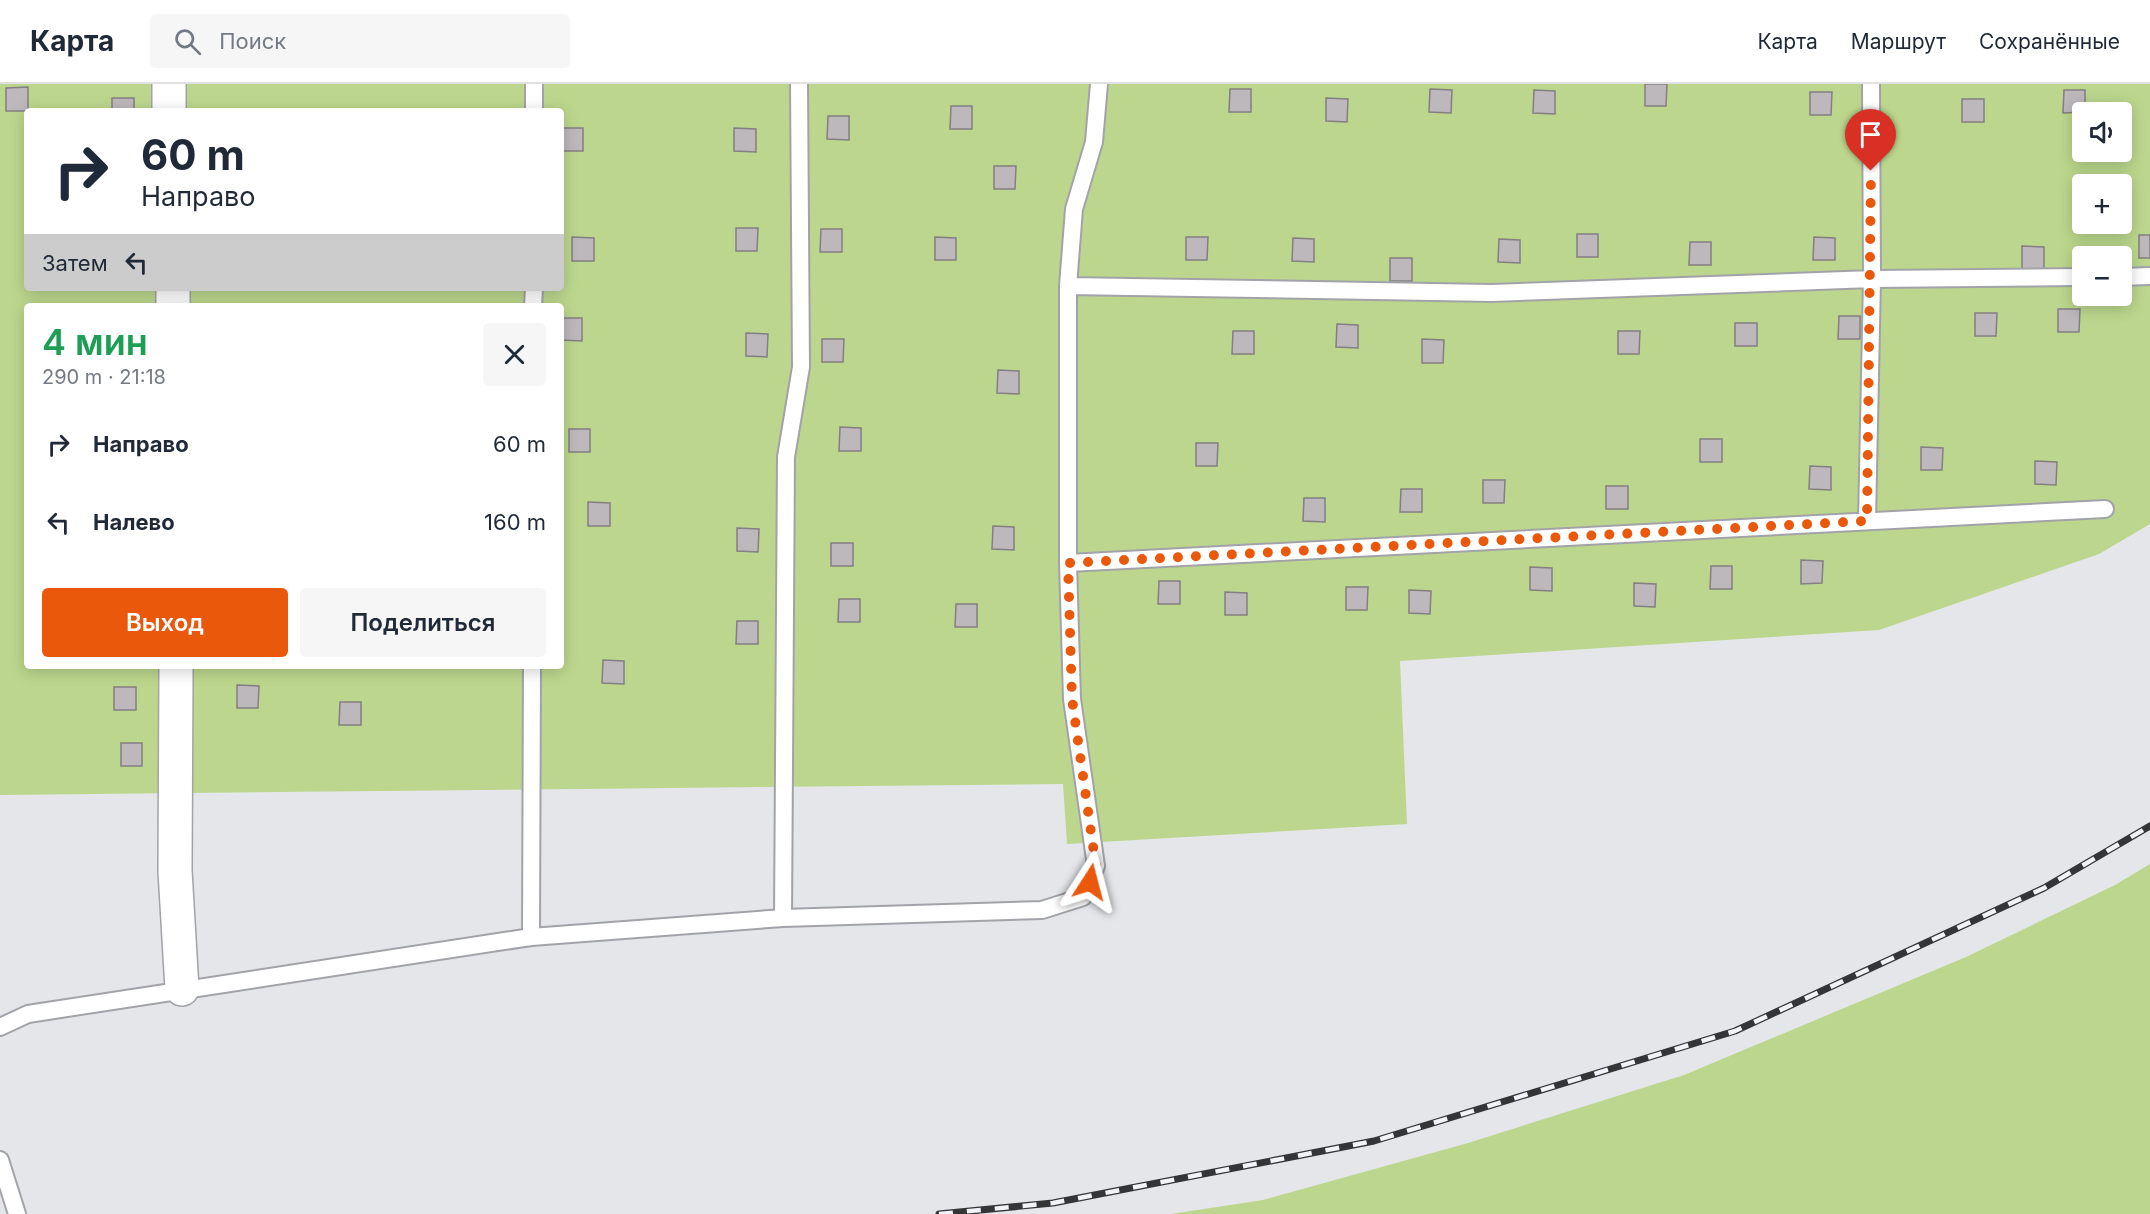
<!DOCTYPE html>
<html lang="ru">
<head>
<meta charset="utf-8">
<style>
  body { margin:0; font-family:Inter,sans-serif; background:#f6f6f7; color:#1f2937; height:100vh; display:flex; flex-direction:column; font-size:22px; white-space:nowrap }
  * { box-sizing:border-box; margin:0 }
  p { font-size:20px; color:#747a83 }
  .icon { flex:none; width:33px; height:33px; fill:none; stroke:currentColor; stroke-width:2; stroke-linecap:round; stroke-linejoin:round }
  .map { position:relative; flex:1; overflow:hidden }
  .drawer { position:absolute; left:24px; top:219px; width:540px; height:366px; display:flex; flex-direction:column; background:#fff; border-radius:6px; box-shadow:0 3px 15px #0003 }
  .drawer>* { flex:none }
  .guide { position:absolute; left:24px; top:24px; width:540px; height:183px; border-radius:6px; box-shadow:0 3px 15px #0003; background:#fff; color:#1f2937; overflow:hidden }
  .buttons { position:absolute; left:2072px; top:18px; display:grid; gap:12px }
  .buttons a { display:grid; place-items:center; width:60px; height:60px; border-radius:6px; background:#fff; box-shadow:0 3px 15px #0003; font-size:30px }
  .pin { position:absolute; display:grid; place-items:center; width:51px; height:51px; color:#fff; margin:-62px -26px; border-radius:50% 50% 50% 0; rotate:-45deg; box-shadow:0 0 6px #0007 }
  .pin .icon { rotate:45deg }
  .me { position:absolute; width:66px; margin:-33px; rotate:9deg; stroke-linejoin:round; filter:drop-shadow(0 0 4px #0008) }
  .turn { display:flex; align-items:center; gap:21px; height:126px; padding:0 18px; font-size:27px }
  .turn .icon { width:78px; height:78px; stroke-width:2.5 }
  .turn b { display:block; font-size:42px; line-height:51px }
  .then { display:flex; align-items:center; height:57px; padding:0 18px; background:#0003; gap:12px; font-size:22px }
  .round { display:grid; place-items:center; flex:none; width:63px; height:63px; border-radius:6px; background:#f6f6f7 }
  .headline { display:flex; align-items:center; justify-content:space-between; height:102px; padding:0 18px }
  h1 { font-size:36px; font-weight:600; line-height:45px; color:#1e9e55 }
  .cta { display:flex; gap:12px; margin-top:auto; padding:12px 18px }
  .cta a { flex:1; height:69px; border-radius:6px; background:#ea580c; color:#fff; font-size:24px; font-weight:600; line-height:69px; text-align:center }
  .cta a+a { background:#f6f6f7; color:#1f2937 }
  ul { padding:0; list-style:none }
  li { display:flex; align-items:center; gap:18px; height:78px; padding:0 18px }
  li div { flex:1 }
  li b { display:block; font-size:22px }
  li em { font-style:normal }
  header { display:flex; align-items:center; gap:36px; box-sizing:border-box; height:84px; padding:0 30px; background:#fff; border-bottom:2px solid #e0e1e3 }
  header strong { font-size:28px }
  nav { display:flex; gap:33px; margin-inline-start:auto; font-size:21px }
  .search { width:420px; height:54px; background:#f6f6f7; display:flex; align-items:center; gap:15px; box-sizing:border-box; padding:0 21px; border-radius:6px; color:#747a83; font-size:22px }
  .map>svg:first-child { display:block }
  .green { fill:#bcd78d; fill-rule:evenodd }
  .building { fill:#bcb8bb; stroke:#837f82; stroke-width:1.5 }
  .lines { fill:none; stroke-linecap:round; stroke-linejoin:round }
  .lane-casing { stroke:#a2a3a8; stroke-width:20 }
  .street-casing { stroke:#a2a3a8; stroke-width:36 }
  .lane { stroke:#fff; stroke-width:16 }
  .street { stroke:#fff; stroke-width:33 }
  .rail-casing { stroke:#343536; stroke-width:7 }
  .rail { stroke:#f1f3f8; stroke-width:4.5; stroke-dasharray:14; stroke-linecap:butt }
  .route { stroke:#ea580c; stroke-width:10; stroke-dasharray:0 18 }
</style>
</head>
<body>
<header>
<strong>Карта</strong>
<div class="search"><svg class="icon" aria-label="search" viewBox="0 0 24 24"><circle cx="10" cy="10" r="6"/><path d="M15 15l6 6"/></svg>Поиск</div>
<nav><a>Карта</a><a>Маршрут</a><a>Сохранённые</a></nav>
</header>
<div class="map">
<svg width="2150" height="1130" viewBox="0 0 2150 1130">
  <rect width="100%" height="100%" fill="#e4e6ea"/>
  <path class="green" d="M0 0H2150V440L2099 470 1879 546 1400 577 1407 740 1067 760 1063 700 0 711ZM27 27H561V204H27ZM2082 28H2121V68H2082ZM2082 100H2121V140H2082ZM2082 172H2121V212H2082ZM27 222H561V582H27Z
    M2150 780V1130H1171L1263 1116 1468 1059 1684 991 1966 873 2115 801Z"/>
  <path class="building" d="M1645 0H1667L1666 22H1645Z
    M28 3V27H6V4Z
    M1230 5H1251V28H1229Z
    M1430 5 1452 6 1451 29 1429 28Z
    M1534 6 1555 7V30L1533 29Z
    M2064 6H2085V28L2063 29Z
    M1810 8H1832L1831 31H1810Z
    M112 14H134V27H112Z
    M1326 14 1348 15 1347 38 1326 37Z
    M1962 15H1984V38H1962Z
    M951 22H972V45H950Z
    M828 32H849V56L827 55Z
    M561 44H583V67H561Z
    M734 44 756 45V68L734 67Z
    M994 82H1016L1015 105H994Z
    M736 144H758L757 167H736Z
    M821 145H842V168H820Z
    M1577 150H1598V173H1577Z
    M2139 151H2150V174H2139Z
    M572 153 594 154V177H572Z
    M935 153 956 154V176H935Z
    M1186 153H1208L1207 176H1186Z
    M1814 153 1835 154V176H1813Z
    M1293 154 1314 155V178L1292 177Z
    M1499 155 1520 156V179L1498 178Z
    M1690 158H1711V181H1689Z
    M2022 162 2044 163V186L2022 185Z
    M1390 174H1412V197H1390Z
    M2058 225H2080L2079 248H2058Z
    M1975 229H1997L1996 252H1975Z
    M1839 232H1860V255H1838Z
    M561 234H582V257L561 256Z
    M1735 239H1757V262H1735Z
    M1337 240 1358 241V264L1336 263Z
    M1233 247H1254V270H1232Z
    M1618 247H1640L1639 270H1618Z
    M746 249 768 250 767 273 746 272Z
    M822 255H844L843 278H822Z
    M1422 255 1444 256 1443 279H1422Z
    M998 286 1019 287V310L997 309Z
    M840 343 861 344V367H839Z
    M569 345H590V368H569Z
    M1700 355H1722V378H1700Z
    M1196 359H1218L1217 382H1196Z
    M1921 363 1943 364 1942 386H1921Z
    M2035 377 2057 378 2056 401 2035 400Z
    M1810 382 1831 383V406L1809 405Z
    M1483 396H1505L1504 419H1483Z
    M1606 402H1628V425H1606Z
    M1401 405H1422V428H1400Z
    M1304 414H1325V438L1303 437Z
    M588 418 610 419V442H588Z
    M993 442 1014 443V466L992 465Z
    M737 444 759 445 758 468 737 467Z
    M831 459H853V482H831Z
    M1801 476 1823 477 1822 499 1801 500Z
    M1711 482H1732V505H1710Z
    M1530 483 1552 484V507L1530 506Z
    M1159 497H1180V520H1158Z
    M1634 499 1656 500 1655 523 1634 522Z
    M1346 503H1368L1367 526H1346Z
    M1409 506 1431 507 1430 530 1409 529Z
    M1225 508 1247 509V531H1225Z
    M839 515H860V538H838Z
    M956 520H977V543H955Z
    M737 537H758V560H736Z
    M603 576 624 577V600L602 599Z
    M237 601 259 602 258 624H237Z
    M114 603H136V626H114Z
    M340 618H361V641H339Z
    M121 659H142V682H121Z"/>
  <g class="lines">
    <defs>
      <path id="lane" d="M534 27V0
        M2121 193 2150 192
        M1068 202 1492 209 1872 195 2082 193
        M533 222 534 204
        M1867 437 1872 195 1871 0
        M1068 479 2105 425
        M783 834 786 373 801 283 799 0
        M531 853 532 582
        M0 943 28 930 531 853 783 834 1042 826 1083 813 1096 782 1072 615 1068 479V202L1074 125 1094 58 1099 0
        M0 1076 17 1130"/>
      <path id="street" d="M169 0V27
        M173 204V222
        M176 582 175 787 182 905"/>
    </defs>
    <use href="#lane" class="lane-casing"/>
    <use href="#street" class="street-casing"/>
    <use href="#lane" class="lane"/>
    <use href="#street" class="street"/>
    <defs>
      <path id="rail" d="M939 1130 1053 1119 1374 1057 1735 947 2044 804 2150 742"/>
    </defs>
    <use href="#rail" class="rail-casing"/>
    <use href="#rail" class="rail"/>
  </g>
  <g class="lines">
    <path class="route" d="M1090 798 1096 783 1072 615 1068 479 1867 437 1871 87"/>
  </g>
</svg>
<div class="buttons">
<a><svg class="icon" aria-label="sound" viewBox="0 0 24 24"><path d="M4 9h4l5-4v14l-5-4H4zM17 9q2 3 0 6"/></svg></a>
<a>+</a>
<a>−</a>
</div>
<div class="pin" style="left:1871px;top:87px;background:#d93025"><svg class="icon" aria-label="arrive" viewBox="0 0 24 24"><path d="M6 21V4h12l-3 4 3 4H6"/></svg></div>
<svg class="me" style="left:1090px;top:798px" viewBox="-20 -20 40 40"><path d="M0-17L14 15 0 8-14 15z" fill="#ea580c" stroke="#fff" stroke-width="4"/></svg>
<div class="guide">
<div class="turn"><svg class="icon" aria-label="right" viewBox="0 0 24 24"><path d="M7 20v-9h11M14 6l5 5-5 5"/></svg><div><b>60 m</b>Направо</div></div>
<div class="then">Затем<svg class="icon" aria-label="left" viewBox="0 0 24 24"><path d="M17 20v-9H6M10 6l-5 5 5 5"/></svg></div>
</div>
<section class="drawer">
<div class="headline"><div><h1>4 мин</h1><p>290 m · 21:18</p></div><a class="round"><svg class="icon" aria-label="close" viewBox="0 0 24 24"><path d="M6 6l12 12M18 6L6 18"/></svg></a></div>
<ul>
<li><svg class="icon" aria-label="right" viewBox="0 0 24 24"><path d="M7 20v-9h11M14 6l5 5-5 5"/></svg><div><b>Направо</b></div><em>60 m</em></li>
<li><svg class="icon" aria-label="left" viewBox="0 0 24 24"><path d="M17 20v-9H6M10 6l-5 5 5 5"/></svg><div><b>Налево</b></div><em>160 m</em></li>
</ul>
<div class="cta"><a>Выход</a><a>Поделиться</a></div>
</section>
</div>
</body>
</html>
